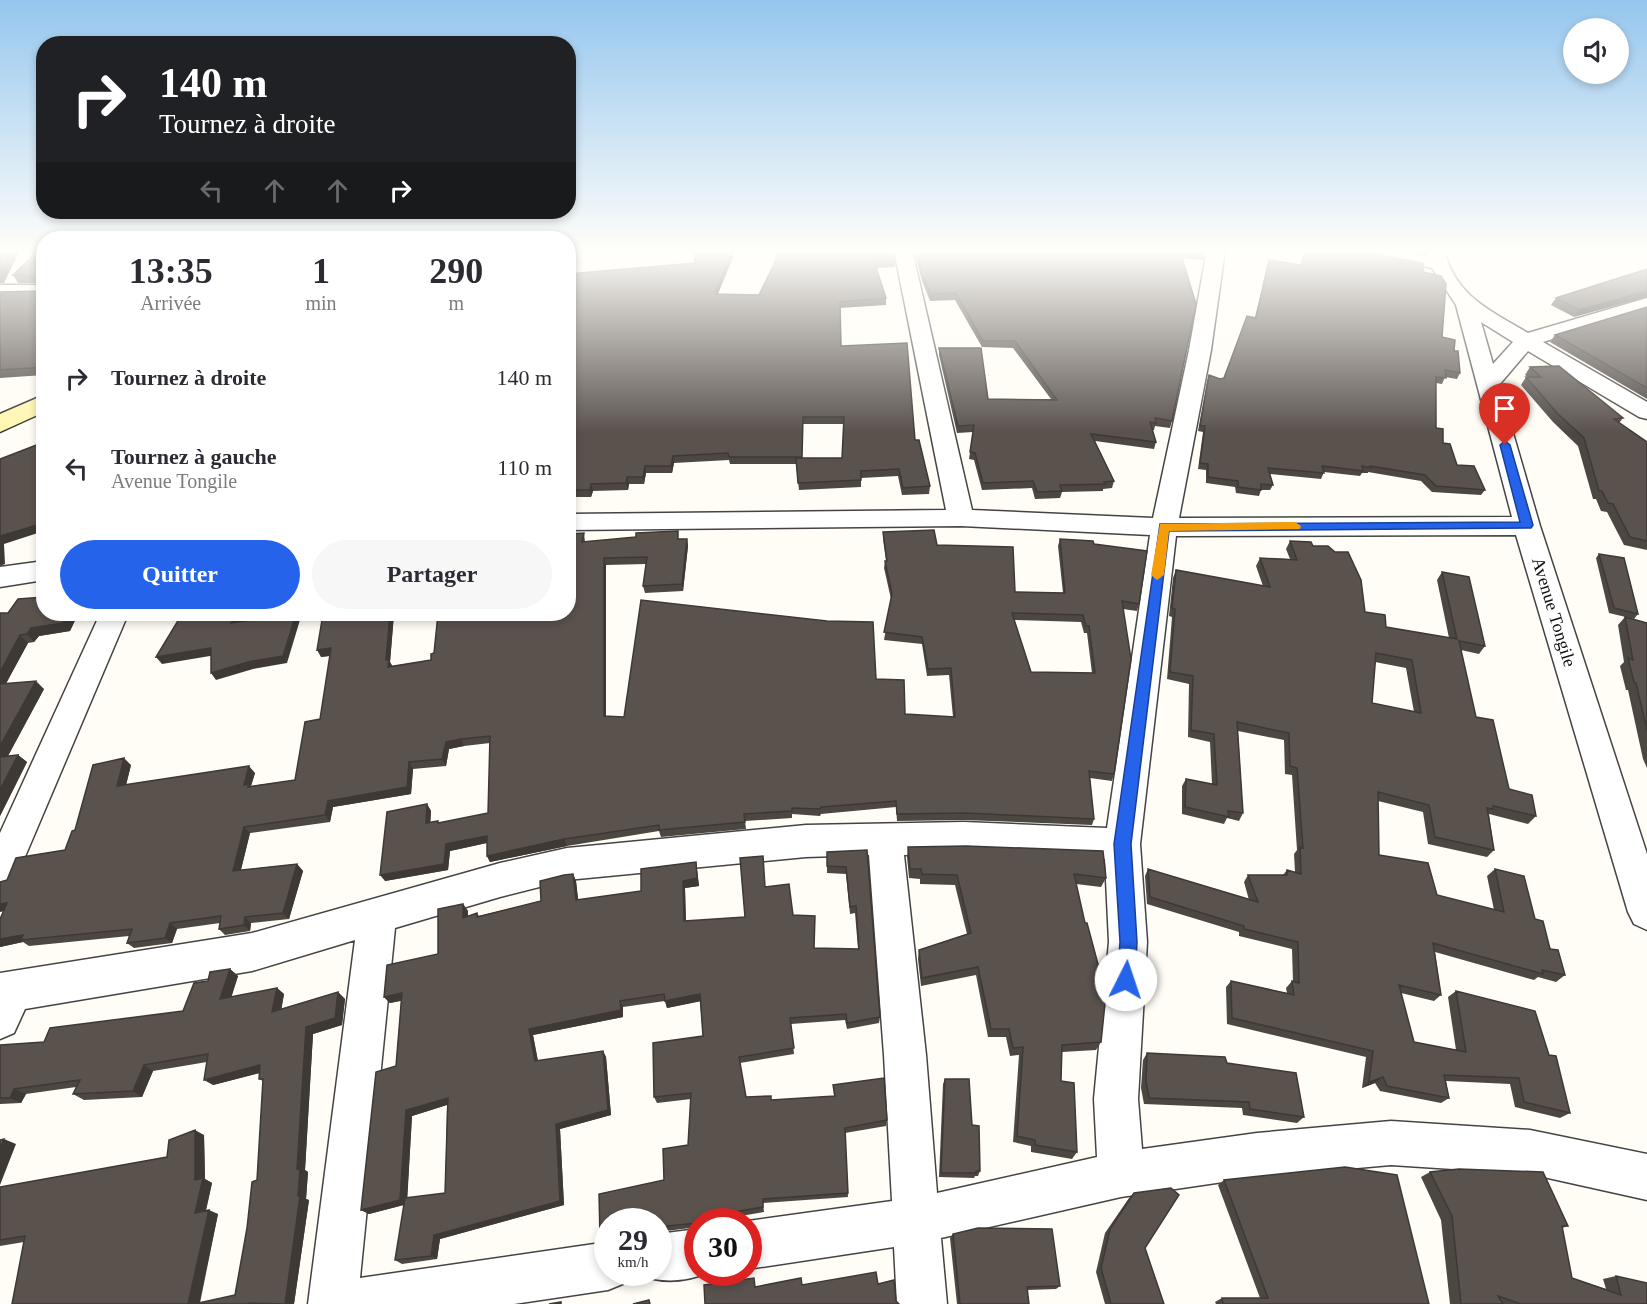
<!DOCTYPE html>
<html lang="fr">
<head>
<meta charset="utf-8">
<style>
  body { margin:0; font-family:Georgia,serif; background:#f7f7f7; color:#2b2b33; height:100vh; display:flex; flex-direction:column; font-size:22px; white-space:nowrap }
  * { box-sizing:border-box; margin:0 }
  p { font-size:20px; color:#7c7c81 }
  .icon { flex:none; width:33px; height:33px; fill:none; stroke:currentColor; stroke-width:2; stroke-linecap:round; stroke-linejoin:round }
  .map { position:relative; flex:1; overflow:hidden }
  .details { position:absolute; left:36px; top:231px; width:540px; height:390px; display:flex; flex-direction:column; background:#fff; border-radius:24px; box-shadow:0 3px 9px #0003 }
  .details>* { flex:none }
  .hud { position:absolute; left:36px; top:36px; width:540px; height:183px; border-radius:24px; box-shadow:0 3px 9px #0003; background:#202124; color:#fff; overflow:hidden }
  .controls { position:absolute; left:1563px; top:18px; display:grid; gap:12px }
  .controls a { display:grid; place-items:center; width:66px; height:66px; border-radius:50%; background:#fff; box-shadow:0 3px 9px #0003; font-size:30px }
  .speed { position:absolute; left:594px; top:1208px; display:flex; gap:12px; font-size:30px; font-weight:700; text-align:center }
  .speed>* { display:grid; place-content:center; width:78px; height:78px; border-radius:50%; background:#fff; box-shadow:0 3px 9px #0003; line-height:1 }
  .speed small { font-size:15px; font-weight:400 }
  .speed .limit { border:9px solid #d22; background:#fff; color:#111 }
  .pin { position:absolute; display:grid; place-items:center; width:51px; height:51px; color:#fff; margin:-62px -26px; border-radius:50% 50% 50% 0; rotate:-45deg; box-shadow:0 0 6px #0007 }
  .pin .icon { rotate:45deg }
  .me { position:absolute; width:66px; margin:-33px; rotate:4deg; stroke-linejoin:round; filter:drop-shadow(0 0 4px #0008) }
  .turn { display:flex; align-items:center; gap:21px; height:126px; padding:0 24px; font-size:27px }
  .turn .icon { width:78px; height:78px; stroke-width:2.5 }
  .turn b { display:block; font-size:42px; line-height:51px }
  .lanes { display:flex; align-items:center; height:57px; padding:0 24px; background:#0003; justify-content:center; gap:30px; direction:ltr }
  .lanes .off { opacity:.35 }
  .eta { display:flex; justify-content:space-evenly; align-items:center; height:102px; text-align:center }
  .eta b { font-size:36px; font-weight:800; line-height:42px }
  .primary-button { display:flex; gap:12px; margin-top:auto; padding:12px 24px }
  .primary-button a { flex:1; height:69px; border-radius:36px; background:#2563eb; color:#fff; font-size:24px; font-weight:800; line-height:69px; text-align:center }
  .primary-button a+a { background:#f7f7f7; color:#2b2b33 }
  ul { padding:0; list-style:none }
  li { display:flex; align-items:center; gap:18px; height:90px; padding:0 24px }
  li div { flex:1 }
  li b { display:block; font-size:22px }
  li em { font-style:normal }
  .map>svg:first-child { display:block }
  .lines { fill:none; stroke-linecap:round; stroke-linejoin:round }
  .minor-casing { stroke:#444; stroke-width:3 }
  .secondary-casing { stroke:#333; stroke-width:3 }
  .minor { fill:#fff; fill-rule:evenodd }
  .secondary { fill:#fff6b0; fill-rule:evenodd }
  .wall { fill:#4d4742; fill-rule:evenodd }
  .shaded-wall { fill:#3f3936 }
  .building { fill:#5a524d; stroke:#3f3936; stroke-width:1.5; fill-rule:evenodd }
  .route { fill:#2563eb; stroke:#184099; stroke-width:1.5 }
  .slow { fill:#f59e0b }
  .labels { text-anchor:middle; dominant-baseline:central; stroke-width:6; stroke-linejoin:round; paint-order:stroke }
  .street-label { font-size:18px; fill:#111; stroke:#fff }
</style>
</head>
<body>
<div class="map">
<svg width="1647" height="1304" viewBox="0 0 1647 1304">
  <rect width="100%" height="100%" fill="#fffdf5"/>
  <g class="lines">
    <defs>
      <path id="minor" d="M894 250H912L972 510 1153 518 1189 350 1207 250H1225L1211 350 1179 518 1512 517 1456 305 1432 268 1361 255 1355 254 1352 250H1393L1427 256 1426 250H1444C1455 296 1491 311 1528 333L1647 298V310L1543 342 1647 402V419L1639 417 1528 351 1499 385 1540 526 1647 854V930L1634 924 1628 912 1516 535 1176 536 1140 844 1147 942 1138 1099 1142 1149 1257 1133 1391 1121 1530 1130 1647 1154V1200L1530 1174 1391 1165 1257 1177 1121 1197 941 1238 947 1304H897L894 1247 748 1269V1221L892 1201 884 1055 869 855 806 857 567 880 500 897 395 928 360 1278 608 1242V1272H630L625 1283 608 1290 514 1304H308L355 940 252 971 25 1009 14 1033 0 1039V973L252 933 500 863 567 848 806 825 964 822 1107 828 1150 535 961 526 568 530V514L946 510ZM1481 322 1513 342 1493 364ZM964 854 1105 859 1109 942 1094 1099 1097 1157 937 1193 926 1055 904 855Z
        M0 285H44V297H0Z
        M44 561V580L0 587V567Z
        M100 614H128L13 885 0 889V833Z
        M698 1229V1272H710C688 1281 663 1284 641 1275L640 1272H658V1234Z"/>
      <path id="secondary" d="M44 395V412L0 432V414Z"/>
    </defs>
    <use href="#minor" class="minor-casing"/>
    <use href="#secondary" class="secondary-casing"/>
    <use href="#minor" class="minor"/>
    <use href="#secondary" class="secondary"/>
  </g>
  <path class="wall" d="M44 250V375L0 378V292L41 291V283H18L13 275Z
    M710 250H736L718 294 759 295 776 261 775 254 895 260V267L876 268 886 298V305L840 308 841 346 915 440 930 486 929 494 902 495 898 476 861 478V487L799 490 796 464H730L729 460 674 463 672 473H646L644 484H629L628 490 593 491 591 497H568V274L695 263 709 252ZM803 424H844L842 458H802Z
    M914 250H1205L1203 260 1182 258 1172 421 1170 428 1155 426 1154 430H1152L1156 442 1154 449 1095 441 1114 481 1112 488 1103 489V491L1062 492 1060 498 1035 499 1032 488 982 490 974 460 969 459 973 432 957 433 939 355V348L988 399H1051L1013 348 982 347 955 300 930 301 922 281Z
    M1408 250H1421L1420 252Z
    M1269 260 1301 265 1423 272 1442 337 1454 351 1460 373 1457 379 1445 377 1442 384 1436 383V428L1443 443 1457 465 1485 490 1481 495 1432 492 1421 481 1368 472V473H1362L1360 476 1324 472 1321 479 1270 474 1273 485 1270 490H1261L1259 496 1236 493 1235 487 1206 483V470L1198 469 1203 432 1198 431 1207 381 1209 375 1220 379 1224 378 1255 317Z
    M1647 269 1574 317 1551 305 1556 298Z
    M1647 307V399L1550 342 1555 335Z
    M1530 367 1623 418 1619 423 1647 442V550L1624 545 1607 512 1601 511 1596 499H1593L1578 446 1553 422 1521 385 1526 377H1528L1525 375Z
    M883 532 937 545 1015 592 1063 593 1058 546 1060 539 1094 544 1139 604 1137 611 1123 609 1114 774 1112 781 1090 778 1094 819 1092 825 964 820 897 821 896 807 821 814 820 816 792 814V818L745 821 746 829 661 837 659 831 567 846 490 862 487 856V843L450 851 448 870 385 881 427 804 431 811 430 823H439L488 813 490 743 464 746 449 749 446 766 413 769 411 794 333 807 330 822 250 833 241 870 297 864 303 871 289 919 251 923 250 931 225 935 219 929 220 923 177 929 172 943 134 948 127 943 129 936 29 946 23 942 0 947 7 880 65 850 75 830 131 765 126 785 255 773 251 786 295 780 320 719 330 656 321 657 323 614H394L390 662 392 666 431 660 434 653 584 533 585 542 687 539 688 546 683 591 645 593 643 586 646 564 606 565V716L624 717 876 679 905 714 953 717 949 675 927 676 922 644 884 640 891 599 884 568 885 561H886L883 539ZM1014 620 1081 622 1084 633H1087L1092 673 1031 672Z
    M1290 541 1313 546 1365 612 1386 627 1449 638 1437 580 1442 572 1485 646 1479 654 1461 650 1476 717 1509 789 1536 816 1528 824 1489 814 1494 850 1487 857 1428 844 1423 812 1378 801 1379 855 1437 895 1494 910 1487 876 1495 869 1535 919 1565 975 1556 982 1538 977 1534 980 1435 952 1441 995 1434 1001 1401 993 1414 1042 1456 1050 1448 997 1456 991 1549 1055 1570 1113 1560 1118 1515 1107 1510 1084 1446 1081 1449 1098 1441 1103 1380 1091 1375 1083 1362 1088 1366 1057 1227 1024 1226 987 1231 981 1287 993 1286 988 1292 981 1293 982 1292 949 1239 936V932L1147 904 1145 876 1148 869 1249 900 1244 882 1248 875H1283L1287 870 1295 872 1294 854 1297 850 1292 775 1285 774 1284 740 1238 731 1243 813 1239 821 1227 818 1224 824 1182 814V786L1186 779 1212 784 1210 742 1188 737 1189 684 1167 679 1172 617 1169 616 1173 578 1176 570 1263 586 1256 566 1260 558 1290 559 1286 549ZM1375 662 1406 668 1414 712 1372 703Z
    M1599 554 1638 614 1634 619 1609 613 1596 558Z
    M0 613 78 614 70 631 39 636 34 642 28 643 6 683 44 689 8 756 18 755 27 762 0 816Z
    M1625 617 1647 623V768L1643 759 1628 690H1626L1620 666 1624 662 1618 625Z
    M908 847 1106 878 1101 887 1076 884 1101 1042 1096 1050 1062 1052 1061 1081 1077 1152 1072 1159 1031 1152V1146L1013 1142 1019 1055 1010 1056 1006 1037H988L976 975 921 986 918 959 919 950 967 934 955 885 920 884V879L909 878 907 857Z
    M867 850 880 1017 879 1023 847 1029 845 1020 791 1024 794 1054 740 1063 746 1097 771 1096V1100L834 1096 833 1085 884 1078 887 1120 886 1126 845 1133 848 1197 763 1203 764 1212 712 1221H698V1227L658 1232V1221H608V1240H603L600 1237 599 1194 664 1180 663 1149 688 1145 691 1099 657 1103 654 1097 653 1043 703 1036 700 1001 667 1008 665 1001 623 1007V1017L533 1035 538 1061 603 1051 606 1057 611 1115 560 1129 564 1205 440 1239 437 1259 402 1264 395 1260 404 1205 369 1214 361 1210 376 1072 396 1066 401 1001 390 1003 384 997 387 965 438 954V909L463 904 468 911V916L477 913 479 916 541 901 540 881 564 875 573 874 576 881 578 900 641 891V869L696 862 699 886 685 888 686 921 745 917 740 858 763 856 765 887 789 884 793 915 815 916 814 948 858 949 855 913 850 914 846 874 827 873V852ZM447 1105 445 1193 407 1198 412 1116Z
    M230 969 238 976 231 997 277 988 284 994 281 1009 338 992 345 999 342 1025 313 1034 305 1170 308 1172 306 1199 309 1200 294 1304H12L24 1242 0 1246V1187L167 1157 204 1135 205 1179 212 1183 206 1211 218 1214 200 1303 235 1295 257 1180 263 1081 259 1079V1073L213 1085 207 1062 153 1071 142 1097 84 1100 73 1094 76 1087 26 1094 21 1103 0 1104V1045L44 1042 183 1011 208 981Z
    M1147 1053 1227 1063 1304 1117 1297 1123 1243 1115 1242 1108 1144 1104 1141 1088 1143 1060Z
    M945 1079 972 1125 980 1171 978 1176H975L974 1178 939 1177 943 1084Z
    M1430 1172 1568 1226 1562 1228 1572 1278 1606 1289 1603 1279 1616 1276 1647 1304H1450L1441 1220 1421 1177Z
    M1224 1180 1429 1304H1216L1215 1302 1222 1298H1260L1218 1185Z
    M1134 1193 1145 1248 1164 1304H1105L1096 1272 1105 1233 1129 1198Z
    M953 1234 1060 1286 1056 1289 1027 1290 1029 1304H957L950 1238Z"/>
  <path class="shaded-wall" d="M12 250H20L4 283H0V274Z
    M733 250H736L715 300V294Z
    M1647 291V297L1574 317 1579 310Z
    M673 456 674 463 672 473 671 466Z
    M645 466 646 473 644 484 643 477Z
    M627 477 629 484 628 490 626 483Z
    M591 484 593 491 591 497 590 490Z
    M44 523V531L4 544 5 564 0 566V536Z
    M687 539 688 546 683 591 682 584Z
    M604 558 606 565V722L604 716Z
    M67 614H78L70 631 39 636 34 642 27 634 31 628Z
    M236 614H244L235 631 231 623Z
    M296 614 300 620 287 663 253 669 216 680 211 673Z
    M390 614H394L390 662 393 667 392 674 386 660Z
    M20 635 28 643 1 693 0 692V672Z
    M211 648 216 655 162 664 156 657Z
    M331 648 335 655 321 657 317 650Z
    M36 681 44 689 3 765 0 762V746Z
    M461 739 464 746 449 749 446 766 442 759 446 742Z
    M18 755 27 762 0 816V790Z
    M124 758 131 765 124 793 117 786Z
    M409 762 413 769 411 794 333 807 330 822 325 815 328 801Z
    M249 766 255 773 251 786 255 791 244 785Z
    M427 804 431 811 430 830 426 823Z
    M244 827 250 833 239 877 233 871Z
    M487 836 491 842 450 851 448 870 385 881 380 875 446 844Z
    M564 839 567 846 490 862 487 856Z
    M696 862 699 886 685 888 686 928 684 921 683 881Z
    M297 864 303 871 289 919 283 913Z
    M573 874 576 881 579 907 576 900Z
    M7 903 16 909 0 912V904Z
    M463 904 468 911V925L463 918Z
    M245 917 251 923 250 931 244 925Z
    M170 923 177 929 172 943 165 938Z
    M23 935 21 940 23 942 0 947V939Z
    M230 969 238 976 229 1005 220 999Z
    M277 988 284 994 280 1018 272 1012Z
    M338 992 345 999 342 1025 313 1034 305 1170 308 1172 306 1199 309 1200 294 1304H285L298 1196 297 1169 306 1027Z
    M402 993 407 999 390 1003 384 997Z
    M700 994 702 1001 667 1008 665 1001Z
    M620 1001 623 1007V1017L533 1035 539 1067 535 1061 529 1029Z
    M603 1051 606 1057 611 1115 560 1129 564 1205 440 1239 437 1259 431 1256 434 1235 556 1124Z
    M144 1065 153 1071 142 1097 133 1091Z
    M260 1065 268 1071 213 1085 204 1080Z
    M1383 1077 1375 1083 1362 1088 1369 1082Z
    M14 1089 26 1094 21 1103 10 1098Z
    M448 1098 453 1103 412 1116 407 1204 369 1214 361 1210 406 1110Z
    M195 1130 204 1135 205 1179 212 1183 204 1217 195 1213Z
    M4 1139 16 1144 0 1185V1149Z
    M209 1210 218 1214 199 1304H188Z"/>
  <path class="building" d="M0 250H12L0 274Z
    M39 250H44V367L0 370V292L41 291V276L13 275Z
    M710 250H733L715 294 759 295 779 254H775L777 250H893L895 260 874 261 886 298 840 302 841 346 907 343 915 440H919L930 486 903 488 899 469 861 471V480L798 483 796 458H842L844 417H803L802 457H729L728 453 673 456 671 466H645L643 477H627L626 483 591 484 590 490H568V274L695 263 694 252H709Z
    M916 250H1205V254L1180 251 1196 304 1172 421 1155 418 1156 423 1150 422 1156 442 1091 434 1114 481 1104 482 1105 484 1060 485 1062 491 1037 492 1033 481 983 483 975 453 970 452 974 425 958 426 939 348H981L988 399 1057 400 1015 341H983L956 293 931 294 922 275Z
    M1306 250H1356L1423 263V272L1441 276 1446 284 1442 337 1455 340 1454 351H1458L1460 373 1445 370 1446 378 1436 377V428L1443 429V443L1450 444 1457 465 1474 466 1485 490 1436 486 1425 475 1370 466 1371 468 1362 466 1363 471 1322 466 1324 473 1268 468 1273 485 1261 484V490L1238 487V481L1208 477V464L1200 463 1205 426H1200L1209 375 1220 379 1224 378 1247 316 1256 318 1269 260 1301 265Z
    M1647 269V291L1579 310 1556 298Z
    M1647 307V388L1555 335Z
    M1559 366 1623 418 1614 419 1647 442V541L1630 537 1613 504 1608 503 1602 491H1599L1584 438 1558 414 1526 377H1541L1530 367Z
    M44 442V523L0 536V459Z
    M934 530 937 545 1013 547 1015 592 1065 593 1060 539 1093 541 1094 544 1147 551 1139 604 1122 601 1131 659 1114 774 1089 771 1094 819 965 813 897 814 896 801 821 807 820 809 792 808V811L744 814 745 822 659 830V825L564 839 487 856V836L446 844 444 864 380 875 387 812 427 804 426 823 438 821V823L488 813 490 736 461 739 446 742 442 759 409 762 407 787 328 801 325 815 244 827 233 871 297 864 283 913 245 917 244 925 219 929 221 916 170 923 165 938 127 943 132 929 21 940 23 935 0 939V919L7 903 0 904V882L7 880 16 858 65 850 72 831 75 830 93 765 124 758 117 786 249 766 244 785 249 784 248 787 295 780 305 722 320 719 331 648 317 650 323 614H390L386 660H389L388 667 431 660V654L434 653 438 614H568V534L584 533 582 542 636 537V533L678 531V539H687L682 584 643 586 647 557 604 558V716L624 717 641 600 827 621 873 622 876 679 904 680 905 714 955 717 951 668 928 669 922 637 884 632 892 594 885 561H887L883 532ZM1012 613 1083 615 1086 626H1089L1095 673 1031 672Z
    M1290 541 1311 542 1313 546H1328L1335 552H1348L1361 580 1365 612 1385 615 1386 627 1457 639 1442 572 1469 577 1485 646 1459 641 1476 717 1493 720 1509 789 1532 795 1536 816 1493 806V809L1487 808 1494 850 1435 837 1429 805 1378 792 1379 855 1428 863 1437 895 1504 912 1495 869 1524 876 1535 919 1543 921 1550 949 1558 950 1565 975 1542 970 1543 974 1433 943 1441 995 1399 985 1414 1042 1466 1052 1456 991 1535 1011 1549 1055 1556 1056 1570 1113 1524 1102 1519 1078 1444 1075 1449 1098 1387 1086 1383 1077 1369 1082 1373 1051 1232 1018 1231 981 1294 995 1292 981 1299 983 1298 942 1244 929V926L1150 897 1148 869 1258 902 1248 875H1287V870L1301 874 1300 847 1303 848 1297 768 1290 766 1289 733 1237 722 1243 813 1228 811 1229 817 1185 807 1186 779 1217 785 1214 734 1191 730 1193 676 1170 672 1175 609 1172 608 1176 570 1270 587 1260 558 1297 560ZM1376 653 1412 660 1421 713 1372 703Z
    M1599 554 1624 558 1638 614 1614 608Z
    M44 597V614H67L63 623 31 628 27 634 20 635 0 672V613H8L18 599Z
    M182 614H236L231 623 296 614 283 656 248 662 211 673V648L156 657Z
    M1625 617 1647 623V730L1636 683 1634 682 1628 658 1633 660Z
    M36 681 0 746V684Z
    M18 755 0 790V757Z
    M966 846 1103 851 1106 878 1074 874 1085 923H1087L1106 994 1101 1042 1062 1045 1061 1081 1074 1083 1077 1152 1035 1145V1140L1017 1136 1023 1047 1013 1048 1009 1029H991L978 967 922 978 919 950 971 933 957 875 922 874 921 869H910L908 847Z
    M867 850 880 1017 847 1023 846 1014 790 1018 794 1048 739 1057 746 1097 771 1096V1100L835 1096 833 1085 884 1078 887 1120 845 1128 848 1193 763 1199V1207L711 1216V1221H698V1227L696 1223 658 1227V1221H608V1240L606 1236 600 1237 599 1194 664 1180 663 1149 688 1145 691 1093 654 1097 653 1043 703 1036 700 994 665 1001 664 994 620 1001 621 1010 529 1029 535 1061 603 1051 608 1110 556 1124 560 1201 434 1235 431 1256 395 1260 405 1198 445 1193 448 1098 406 1110 400 1200 361 1210 376 1072 396 1066 402 993 384 997 387 965 438 954V909L463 904V918L477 913V917L541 901 540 881 564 875 573 874 576 900 641 891V869L696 862 697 878 683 881 684 921 745 917 740 858 763 856 765 887 789 884 793 915 815 916 814 948 859 949 856 906 850 907 846 867 827 866V852Z
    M230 969 220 999 277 988 272 1012 338 992 335 1018 306 1027 297 1169 300 1168 298 1196H300L285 1304 249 1303V1304H194L235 1295 247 1228 252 1182 257 1180 263 1079H259L260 1065 204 1080 208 1054 144 1065 133 1091 73 1094 80 1080 14 1089 10 1098H0V1045L44 1042 50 1028 183 1011 194 983 208 981 210 972Z
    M1147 1053 1225 1057 1227 1063 1296 1073 1304 1117 1250 1109 1249 1102 1149 1098 1146 1082Z
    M945 1079H969L972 1125 979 1126 980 1171H976V1173H941Z
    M195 1130V1180L203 1178 195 1213 209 1210 188 1304H12L25 1236 0 1240V1187L167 1157 169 1140Z
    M4 1139 0 1149V1140Z
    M1345 1167 1397 1175 1429 1304H1223L1222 1298H1268L1224 1180Z
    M1459 1169 1543 1172 1568 1226H1562L1572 1278 1621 1295 1616 1276 1647 1283V1304H1521L1498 1296 1503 1304H1461L1452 1216 1430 1172Z
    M1171 1188 1179 1195 1145 1248 1164 1304H1111L1101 1268 1110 1229 1134 1193Z
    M978 1228 1052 1229 1060 1286 1027 1287 1029 1304H960L953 1234Z
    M876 1272 878 1284 894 1280 896 1301 899 1304H705L704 1285 754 1278 755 1287 801 1278 802 1285Z
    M649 1300 650 1304H633Z
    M561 1302V1304H549Z"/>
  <linearGradient id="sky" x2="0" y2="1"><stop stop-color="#95c6ee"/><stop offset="0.58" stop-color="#fffefa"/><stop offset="1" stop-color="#fffefa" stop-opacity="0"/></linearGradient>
  <rect width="1647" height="433" fill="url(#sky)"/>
  <path class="route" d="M1505 441 1510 445 1533 525 1531 528 1169 531 1131 844 1137 942 1135 980 1132 986 1126 989 1120 986 1117 980 1120 942 1114 844 1160 524 1520 522 1500 445Z"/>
  <path class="slow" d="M1295 522 1301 526 1300 529 1169 531 1164 575 1157 580 1151 575 1160 524Z"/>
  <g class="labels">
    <g class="street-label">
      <text transform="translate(1554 612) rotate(73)">Avenue Tongile</text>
    </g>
  </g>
</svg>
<div class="controls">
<a><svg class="icon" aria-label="sound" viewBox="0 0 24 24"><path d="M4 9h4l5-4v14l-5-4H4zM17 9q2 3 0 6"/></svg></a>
</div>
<div class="speed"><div>29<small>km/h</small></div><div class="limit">30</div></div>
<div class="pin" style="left:1505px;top:445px;background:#d93025"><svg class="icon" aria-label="arrive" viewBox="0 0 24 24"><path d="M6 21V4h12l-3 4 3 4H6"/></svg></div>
<svg class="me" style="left:1126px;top:980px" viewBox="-20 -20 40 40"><circle r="19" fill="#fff"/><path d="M0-13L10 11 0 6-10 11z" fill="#2563eb"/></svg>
<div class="hud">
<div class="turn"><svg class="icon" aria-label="right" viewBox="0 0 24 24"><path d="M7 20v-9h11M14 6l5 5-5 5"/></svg><div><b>140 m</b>Tournez à droite</div></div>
<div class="lanes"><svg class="icon off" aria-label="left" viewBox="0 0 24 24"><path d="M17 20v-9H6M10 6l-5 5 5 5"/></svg><svg class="icon off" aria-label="ahead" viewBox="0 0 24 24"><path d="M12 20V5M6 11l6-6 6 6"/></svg><svg class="icon off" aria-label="ahead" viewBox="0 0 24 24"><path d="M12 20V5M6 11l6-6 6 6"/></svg><svg class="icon" aria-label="right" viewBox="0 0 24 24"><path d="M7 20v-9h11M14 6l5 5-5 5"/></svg></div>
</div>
<section class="details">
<div class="eta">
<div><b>13:35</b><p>Arrivée</p></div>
<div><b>1</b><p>min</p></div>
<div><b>290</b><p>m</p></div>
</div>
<ul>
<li><svg class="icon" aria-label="right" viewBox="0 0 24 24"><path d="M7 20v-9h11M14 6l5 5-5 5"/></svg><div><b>Tournez à droite</b></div><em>140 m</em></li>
<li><svg class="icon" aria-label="left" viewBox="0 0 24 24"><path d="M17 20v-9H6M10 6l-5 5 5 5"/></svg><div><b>Tournez à gauche</b><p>Avenue Tongile</p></div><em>110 m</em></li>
</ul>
<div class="primary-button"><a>Quitter</a><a>Partager</a></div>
</section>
</div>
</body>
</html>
